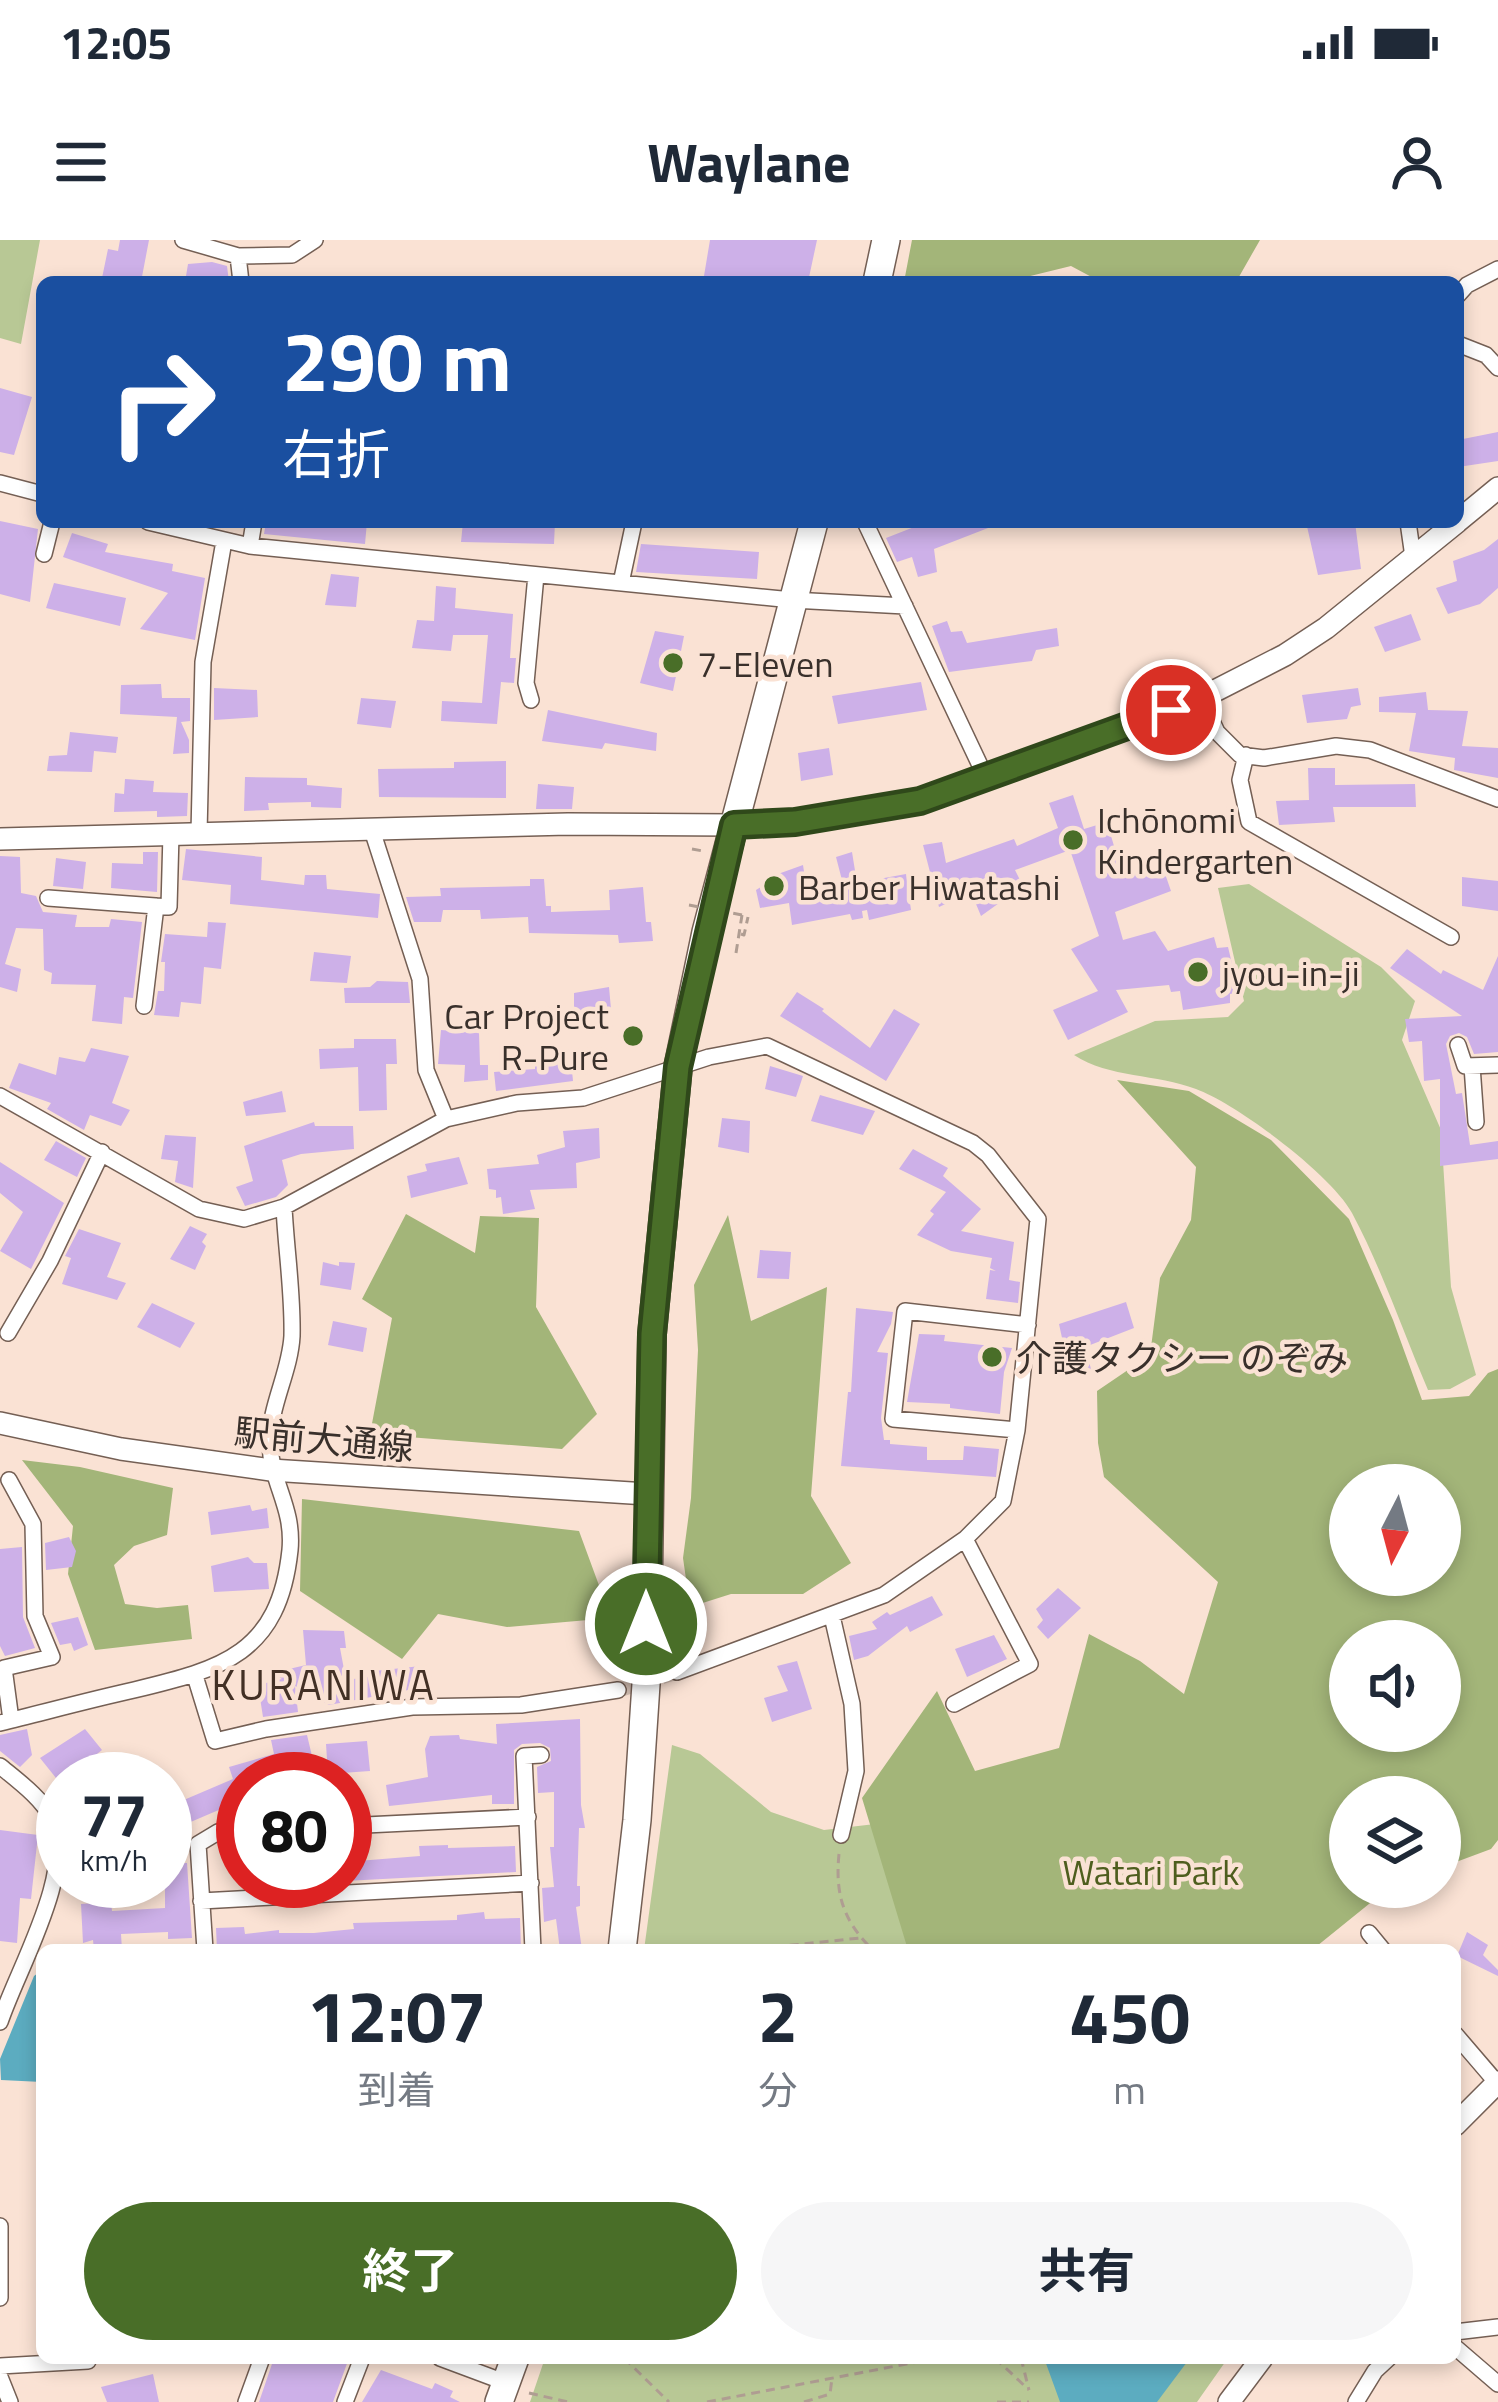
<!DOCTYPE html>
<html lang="ja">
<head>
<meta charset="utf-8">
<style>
  body { margin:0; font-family:"Titillium Web","Noto Sans JP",sans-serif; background:#f6f6f7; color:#1f2937; height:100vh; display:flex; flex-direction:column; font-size:45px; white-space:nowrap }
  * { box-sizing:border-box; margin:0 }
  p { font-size:39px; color:#747a83 }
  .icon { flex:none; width:66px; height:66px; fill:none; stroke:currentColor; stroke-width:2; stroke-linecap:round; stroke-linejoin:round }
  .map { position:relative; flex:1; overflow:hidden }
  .panel { position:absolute; left:36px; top:1704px; width:1425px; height:420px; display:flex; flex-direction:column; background:#fff; border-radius:18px; box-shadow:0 6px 18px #0003 }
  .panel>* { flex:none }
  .guide { position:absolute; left:36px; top:36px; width:1428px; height:252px; border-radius:18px; box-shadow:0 6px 18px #0003; background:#1a4fa0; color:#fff; overflow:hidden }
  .needle { width:78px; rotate:186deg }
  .fabs { position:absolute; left:1329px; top:1224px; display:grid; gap:24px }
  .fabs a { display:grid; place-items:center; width:132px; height:132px; border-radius:50%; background:#fff; box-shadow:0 6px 18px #0003; font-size:60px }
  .speed { position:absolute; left:36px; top:1512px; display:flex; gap:24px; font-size:60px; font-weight:700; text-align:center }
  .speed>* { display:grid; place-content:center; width:156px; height:156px; border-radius:50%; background:#fff; box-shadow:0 6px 18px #0003; line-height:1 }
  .speed small { font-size:30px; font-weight:400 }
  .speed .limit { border:18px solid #d22; background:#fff; color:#111 }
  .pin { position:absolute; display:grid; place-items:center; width:102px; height:102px; color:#fff; margin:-51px; border:6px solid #fff; border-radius:50%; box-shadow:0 3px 12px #0007 }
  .me { position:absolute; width:132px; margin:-66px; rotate:0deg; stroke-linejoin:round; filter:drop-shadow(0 0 9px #0008) }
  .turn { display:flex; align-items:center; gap:42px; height:252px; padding:0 48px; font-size:54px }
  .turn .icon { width:156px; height:156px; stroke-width:2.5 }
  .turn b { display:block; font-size:84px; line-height:102px }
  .eta { display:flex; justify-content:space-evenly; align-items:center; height:204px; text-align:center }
  .eta b { font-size:72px; font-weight:700; line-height:84px }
  .action { display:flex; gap:24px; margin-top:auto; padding:24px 48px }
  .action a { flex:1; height:138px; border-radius:72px; background:#496e28; color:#fff; font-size:48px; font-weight:700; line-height:138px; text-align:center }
  .action a+a { background:#f6f6f7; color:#1f2937 }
  .status { display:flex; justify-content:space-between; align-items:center; height:84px; padding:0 60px; background:#fff; direction:ltr }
  .status svg { height:33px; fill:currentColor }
  header { display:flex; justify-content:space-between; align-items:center; height:156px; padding:0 48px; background:#fff; font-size:54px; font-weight:700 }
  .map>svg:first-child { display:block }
  .green { fill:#b8c895 }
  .forest { fill:#a3b579; fill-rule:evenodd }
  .water { fill:#5cacc0 }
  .building { fill:#cdb0e8 }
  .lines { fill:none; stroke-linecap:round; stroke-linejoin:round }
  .street-tunnel { stroke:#d3beb2; stroke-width:15; stroke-dasharray:15 8; stroke-linecap:butt }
  .street-casing { stroke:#745f54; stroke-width:18 }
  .secondary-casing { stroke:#745f54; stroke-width:24 }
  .highway-casing { stroke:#745f54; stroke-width:30 }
  .path { stroke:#af9d92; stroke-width:3; stroke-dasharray:9 6; stroke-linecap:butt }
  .street { stroke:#fff; stroke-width:15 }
  .secondary { stroke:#fff; stroke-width:21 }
  .highway { stroke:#fff; stroke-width:27 }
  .path-bridge { stroke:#af9d92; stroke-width:3; stroke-dasharray:9 6; stroke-linecap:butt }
  .route-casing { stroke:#2f481a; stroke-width:30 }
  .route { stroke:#496e28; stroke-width:21 }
  .poi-dot { fill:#496e28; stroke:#fae2d4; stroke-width:4.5 }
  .labels { text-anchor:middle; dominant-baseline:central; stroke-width:9; stroke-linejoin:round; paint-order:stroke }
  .poi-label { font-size:36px; fill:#39302b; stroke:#fae2d4; text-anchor:start }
  .street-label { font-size:36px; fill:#39302b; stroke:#fae2d4 }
  .park-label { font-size:36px; fill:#4e5e1e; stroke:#fae2d4 }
  .quarter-label { font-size:42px; letter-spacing:3px; fill:#423025; stroke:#fae2d4 }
</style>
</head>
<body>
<div class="status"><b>12:05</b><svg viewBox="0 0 49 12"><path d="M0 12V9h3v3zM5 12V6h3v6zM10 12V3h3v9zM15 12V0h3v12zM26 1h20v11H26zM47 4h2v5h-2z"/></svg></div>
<header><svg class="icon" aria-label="menu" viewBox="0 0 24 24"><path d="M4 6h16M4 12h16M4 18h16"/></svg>Waylane<svg class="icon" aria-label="person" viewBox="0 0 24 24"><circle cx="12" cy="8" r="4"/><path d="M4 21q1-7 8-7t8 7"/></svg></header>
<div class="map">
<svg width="1498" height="2162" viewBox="0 0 1498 2162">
  <rect width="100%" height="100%" fill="#fae2d4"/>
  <path class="green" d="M0 0H40L21 104 0 98Z
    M1249 644 1381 727 1415 761 1402 800 1441 890 1451 1047 1476 1135 1450 1149 1428 1150C1403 1092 1382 1029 1352 973 1332 935 1237 864 1196 849 1157 834 1109 838 1074 815L1155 781 1228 777 1244 761 1218 648Z
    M672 1505 700 1514 771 1572 824 1590 1199 1546 1278 1710H644Z
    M545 2118H1228L1197 2162H530Z"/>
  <path class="forest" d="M912 0H1260L1236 42H1101L1071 26 1006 42H904Z
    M1117 840 1189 851 1271 900 1349 979 1393 1080 1422 1160 1469 1156 1488 1133 1498 1129V1600L1491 1609 1440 1628V1557H1350V1647H1390L1312 1710H908L862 1558 937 1451 975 1531 1059 1508 1089 1394 1140 1421 1184 1454 1218 1342 1104 1237 1098 1203 1097 1151 1150 1115 1160 1038 1191 980 1196 927ZM1350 1245H1440V1335H1350ZM1350 1401H1440V1491H1350Z
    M406 974 475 1013 480 976 539 978 536 1067 597 1174 562 1209 370 1194 392 1078 362 1059Z
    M728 975 751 1081 827 1047 811 1256 851 1323 803 1354H731L690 1367 683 1318 691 1258 698 1110 694 1045Z
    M22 1220 80 1227 173 1248 167 1295 134 1306 114 1325 125 1364 157 1368 188 1365 192 1399 95 1410 68 1334 73 1286Z
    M302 1259 579 1291 611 1378 507 1387 438 1374 402 1419 300 1351Z"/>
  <path class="water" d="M42 1730V1842L1 1840 0 1819 34 1736Z
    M1044 2118H1190L1157 2162H1060Z"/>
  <path class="building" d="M120 0H149L141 42 102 38 108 9 118 11Z
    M710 0H817L808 42H703Z
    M212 22 227 26 229 42H185L188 24Z
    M0 148 32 157 14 215 0 212Z
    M1498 192V221L1458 227V200Z
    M0 281 38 289 30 362 0 354Z
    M266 282H367L365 304 264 294Z
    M463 282H555L554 304 461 302Z
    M927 282H1001V283L934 309 937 332 918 337 912 317 897 322 886 298Z
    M1306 282H1355L1361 329 1318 335Z
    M72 293 108 304 105 312 173 324 172 331 205 338 195 400 140 389 168 353 63 317Z
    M1498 299V348L1480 364 1448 374 1436 348 1457 341 1453 321 1484 310Z
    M641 304 759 312 757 339 636 332Z
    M331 334 359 337 356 367 325 365Z
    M54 343 126 358 120 386 46 368Z
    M436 346 456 348 455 368 513 374 510 418H516L514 443 501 442 497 484 441 481 442 461 482 463 488 395H453L451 411 412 408 417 380 434 381Z
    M1411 374 1421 400 1385 412 1374 387Z
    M947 381 951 392 962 391 967 403 1057 388 1059 406 1036 410 1032 421 949 432 932 386Z
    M655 391 684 396 673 451 640 443Z
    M921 442 927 470 838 484 832 456Z
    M161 444 162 458H190V481L181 482 189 500V513L173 514 177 477 120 474 121 445Z
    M214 448 257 450 258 477 214 480Z
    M1358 448 1361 465 1351 467 1347 479 1307 483 1302 455Z
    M1426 452 1428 470 1468 471 1462 506 1498 508V538L1454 530 1455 518 1409 511 1416 473 1379 472V457Z
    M361 458 396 461 391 488 357 484Z
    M548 470 657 493 656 511 605 503 602 509 542 501Z
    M70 492 118 497 116 513 94 511 92 532 47 531 49 516 67 515Z
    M829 508 833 535 801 541 798 513Z
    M506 521V558L379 557 378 529 454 528V522Z
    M1308 528H1335V545L1415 544 1416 567H1333L1335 582 1279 585 1276 561 1309 560Z
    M245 537 307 538V545L342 548 341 568 311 567V562L268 563 269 570 244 571Z
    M125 539 154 541 153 552 188 553 187 576 157 577V571L114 572 115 553 124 554Z
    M538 544 574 547 572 569H536Z
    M1073 555 1084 589 1107 582 1123 637 1162 625 1171 651 1115 672 1123 700 1155 691 1168 711 1214 697 1217 708 1228 707 1239 753 1230 754V763L1183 770 1180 751 1171 752 1169 745 1116 750 1128 772 1068 800 1053 770 1098 751 1071 709 1099 696 1070 610 1015 630 1023 646 981 676 971 652 939 667 923 605 942 602 946 623 1014 599 1017 606 1058 588 1049 563Z
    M186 609 262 617 261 640 304 645 305 635H326L327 649 380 654 378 678 230 664 231 645 182 640Z
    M143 612H158L157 652 111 648 112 623 143 624Z
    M852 612 857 643 906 634 911 670 869 680 867 670 862 671 863 678 852 680 850 674 792 685 789 663 760 668 756 650 764 645V639L803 625 807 651 843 644 836 617Z
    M0 616 20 617 21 653 36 656 43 672 77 675 75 687H109L111 679 142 682 133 758 124 757 122 784 92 781 96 745 51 744 52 733 44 730 43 689 16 688 5 724 21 729 17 752 0 747Z
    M56 618 86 622 83 649 53 646Z
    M1462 637 1498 641V671L1462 666Z
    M530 639H544L546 666H551V672L610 670 609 650 643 647 646 682H651L653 701 619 703 618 695 529 693 528 677 481 679 480 670H443L441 682H414L406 657 441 656 440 648 530 646Z
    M208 682 226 683 221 729 204 727 201 764 181 762 179 777 154 775 158 751H164L165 722H161L165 694 207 697Z
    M1407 709 1441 734 1443 730 1483 750 1498 716V812L1474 814 1467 797 1459 793 1450 796 1446 804 1456 854 1462 853 1470 905 1498 901V919L1440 926V839L1424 841 1422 801 1409 802 1405 779 1462 776 1390 728Z
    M314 712 351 716 347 743 310 741Z
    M377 741 408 742 410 763H345L344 748 370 747Z
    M609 747 611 769 574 773V753Z
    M797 752 824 769 822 771 870 808 894 769 920 784 886 841 780 776Z
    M441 790 479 793 480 825H488V840L464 842 465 825 438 824Z
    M354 799H396L397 824H386L387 870 359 871 358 827 320 829 319 809 354 808Z
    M91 808 129 816 112 863 130 870 121 886 90 875 84 890 47 869 51 863 9 848 19 823 56 835 59 817 85 822Z
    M571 820 573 841 496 851 494 832 535 829V824Z
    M770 826 803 836 796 857 765 849Z
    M282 851 286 872 246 876 243 862Z
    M820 855 875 871 863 895 811 881Z
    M722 878 750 881 749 913 718 907Z
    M314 882 315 886H353L354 909 301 914 282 920 288 945 276 957 245 966 236 947 253 941 244 906Z
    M599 888 600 918 576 923 577 948 530 950 535 969 503 974 501 957 496 958V950L489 949 487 929 539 924 537 915 565 907 563 891Z
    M165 895 196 897 193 948 175 942 178 921 161 919Z
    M56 901 86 918 77 937 44 920Z
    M913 909 948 928 943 936 981 969 961 991 1014 1002 1009 1040 1020 1042 1018 1063 986 1059 990 1030 996 1031 990 1028 992 1018 951 1011 917 995 934 974 930 971 946 952 899 929Z
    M459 917 468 944 411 958 407 936 427 931 425 924Z
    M0 922 64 963 31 1029 0 1011 23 972 0 953Z
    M190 986 207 994 202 1002 206 1006 195 1030 170 1019Z
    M79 989 121 1003 107 1037 126 1043 117 1060 62 1044 71 1018 65 1016Z
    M760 1010 791 1012 789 1039 757 1038Z
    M323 1022 339 1026V1022L355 1023 351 1050 320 1045Z
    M1126 1062 1134 1088 1085 1107 1091 1129 1070 1135 1059 1084Z
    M152 1063 195 1083 180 1108 137 1087Z
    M856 1068 893 1072 891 1084 877 1112 888 1113 881 1178 884 1200H890V1204L927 1207V1220H963L964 1206 999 1209 996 1237 841 1226 848 1152H851Z
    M333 1081 367 1088 363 1112 328 1105Z
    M919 1094 945 1095 944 1101 1012 1108 1004 1132 1000 1174 950 1168V1164L907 1162Z
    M250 1265 252 1271 267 1268 269 1288 211 1295 208 1272Z
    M69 1297 76 1311 72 1327 46 1330 45 1303Z
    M22 1307 23 1377 35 1408 5 1416 0 1406V1309Z
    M248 1317 254 1323H267L269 1349 214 1352 211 1326Z
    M1058 1348 1081 1368 1048 1399 1037 1387 1043 1380 1036 1369Z
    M932 1356 943 1375 910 1392 907 1386 868 1416 854 1420 849 1396 877 1389 872 1382 887 1372 890 1375Z
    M78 1377 88 1405 74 1411 71 1403 60 1405 51 1383Z
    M303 1390 344 1391 346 1408H340L346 1440 375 1436 374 1431 421 1426 424 1447 329 1465 295 1446 298 1472 263 1477 258 1445 282 1439 272 1433 306 1425Z
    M994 1395 1007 1419 967 1437 955 1409Z
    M797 1421 812 1469 772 1482 764 1458 788 1451 777 1426Z
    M580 1479 581 1565 585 1588H579L577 1646H580V1666L576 1667 582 1710H560L556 1679 544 1682 542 1648 554 1647 550 1607H554V1552L538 1553 537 1527 551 1521 550 1508 540 1503 522 1504 514 1510V1564H492V1555L389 1566 386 1545 428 1537 425 1509 430 1496 459 1495 460 1499 497 1504 496 1484Z
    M27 1489 32 1515 20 1527 0 1511V1495Z
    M85 1489 102 1510 92 1518 101 1539H63L60 1543 40 1518Z
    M307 1495 312 1516 266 1535 268 1539H243V1555L227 1562 228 1566 165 1593V1568L233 1539 229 1527 274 1514 271 1500Z
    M367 1501 370 1531 328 1534 326 1504Z
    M0 1590 38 1595 31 1659 20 1658 17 1703 0 1701Z
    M448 1605V1608L515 1606 516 1632 345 1641V1622L420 1616 419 1606Z
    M165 1623H187L192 1698 168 1699V1692L121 1694 122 1710H94L93 1700 83 1703 81 1664 111 1662 112 1671 165 1668Z
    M484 1672 485 1679 520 1678 521 1710H217L216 1688 244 1687 245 1694 279 1690V1693H314L354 1689 353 1683 457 1680V1675Z
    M1467 1692 1488 1705 1483 1715 1498 1730V1736L1457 1716Z
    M274 2118H349L333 2162H259Z
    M381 2130 432 2149 435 2143 453 2151 450 2157 460 2162H362Z
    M153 2134 159 2162H107L101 2147Z"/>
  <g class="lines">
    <path class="street-tunnel" d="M618 1450 677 1432"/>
    <defs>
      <path id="street" d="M183 0 238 16 241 42
        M238 16 292 15 315 0
        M1458 55 1467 45 1498 29
        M1458 104 1486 115 1498 128
        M0 243 42 254
        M148 282 250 306 792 360 905 366
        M865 282 986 538
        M1408 282 1413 317
        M250 306 254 282
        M44 314 52 282
        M621 343 634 282
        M1201 458 1217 492 1240 515 1264 518 1336 506 1370 510 1498 559
        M531 460 526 443 536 335
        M1246 515 1240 540 1249 582 1451 697
        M371 587 420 739 426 830 446 879
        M199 593 203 422 224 301
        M48 658 169 667 171 594
        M144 766 156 666
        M1458 805 1465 826 1498 825
        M1472 826 1476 882
        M0 856 199 969 244 979 284 967 446 879 517 863 583 858 709 817 767 806 973 903 988 915 1038 979 1017 1190 1003 1261 965 1299 884 1355 677 1432
        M8 1093 50 1021 102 912
        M1017 1190 893 1179 905 1071 1028 1085
        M9 1240 33 1284 35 1376 52 1417 4 1428 11 1480
        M832 1376 852 1464 856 1531 841 1595
        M195 1436 215 1501 266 1489 412 1467 521 1465 618 1450
        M954 1464 1030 1424 965 1299
        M0 1483C45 1472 89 1460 134 1450 222 1429 279 1414 290 1310 294 1267 271 1244 270 1204 269 1166 290 1133 292 1096 293 1053 286 1009 284 967
        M0 1526C17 1540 43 1559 52 1579 76 1631 18 1728 0 1782
        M345 1586 528 1577
        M201 1661 531 1643
        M1369 1693 1383 1710
        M205 1710 198 1604 218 1592 243 1591
        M533 1710 524 1516 541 1515
        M1455 1794 1497 1843
        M0 1986V2058
        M1455 2092 1498 2087
        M1455 2107 1498 2144
        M440 2118 507 2143
        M0 2126 88 2121
        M0 2137 10 2162
        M246 2162 262 2118
        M345 2162 362 2118
        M1356 2162 1375 2131 1389 2118"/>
      <path id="secondary" d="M1458 281 1498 248
        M0 599 568 584 734 585 795 582 920 561 1201 458 1285 415 1326 388 1457 282
        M0 1183 121 1209 271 1230 647 1254
        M1455 1885 1498 1842
        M1229 2162 1262 2118"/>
      <path id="highway" d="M877 42 886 0
        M622 1710 637 1580 647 1429 652 1094 678 827 706 692 814 282
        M499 2162 515 2118"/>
    </defs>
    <use href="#street" class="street-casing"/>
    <use href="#secondary" class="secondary-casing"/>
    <use href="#highway" class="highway-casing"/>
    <path class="path" d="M692 609 703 611
      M741 694 744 695 748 677
      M736 713 742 675
      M839 1614C835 1654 843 1681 873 1710
      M745 1710 860 1698
      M624 2118 669 2162
      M995 2118 1029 2150
      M1021 2118 1029 2150
      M529 2153 568 2162
      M707 2162 938 2118
      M804 2162 830 2154 832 2138
      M997 2162H1029"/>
    <use href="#street" class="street"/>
    <use href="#secondary" class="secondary"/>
    <use href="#highway" class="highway"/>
    <path class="path-bridge" d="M689 665 742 675"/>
  </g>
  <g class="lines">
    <defs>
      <path id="route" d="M646 1384 652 1094 678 827 734 585 795 582 920 561 1171 470"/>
    </defs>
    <use href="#route" class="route-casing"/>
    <use href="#route" class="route"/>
  </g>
  <g class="poi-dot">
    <circle cx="673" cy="423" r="12"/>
    <circle cx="1073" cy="600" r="12"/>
    <circle cx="774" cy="646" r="12"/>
    <circle cx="1198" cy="732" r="12"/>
    <circle cx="633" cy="796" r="12"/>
    <circle cx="992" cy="1117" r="12"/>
  </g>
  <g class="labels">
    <g class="poi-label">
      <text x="697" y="423">7-Eleven</text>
      <text x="1097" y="579">Ichōnomi<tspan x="1097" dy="41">Kindergarten</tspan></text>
      <text x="798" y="646">Barber Hiwatashi</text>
      <text x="1222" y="732">jyou-in-ji</text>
      <text x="609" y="775" text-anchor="end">Car Project<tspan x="609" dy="41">R-Pure</tspan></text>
      <text x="1016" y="1117">介護タクシー のぞみ</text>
    </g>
    <g class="street-label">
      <text transform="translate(324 1199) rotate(5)">駅前大通線</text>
    </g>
    <g class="park-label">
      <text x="1151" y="1631">Watari Park</text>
    </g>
    <g class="quarter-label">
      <text x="324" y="1444">KURANIWA</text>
    </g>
  </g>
</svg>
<div class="fabs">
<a><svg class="needle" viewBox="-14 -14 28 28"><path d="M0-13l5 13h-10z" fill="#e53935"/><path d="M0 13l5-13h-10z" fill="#747a83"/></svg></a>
<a><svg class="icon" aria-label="sound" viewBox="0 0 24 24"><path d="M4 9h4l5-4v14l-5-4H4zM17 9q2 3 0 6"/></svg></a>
<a><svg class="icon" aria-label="layers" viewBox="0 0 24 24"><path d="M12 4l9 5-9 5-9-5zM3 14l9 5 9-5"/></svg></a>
</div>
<div class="speed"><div>77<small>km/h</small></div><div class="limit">80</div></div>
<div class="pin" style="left:1171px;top:470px;background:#d93025"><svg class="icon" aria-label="arrive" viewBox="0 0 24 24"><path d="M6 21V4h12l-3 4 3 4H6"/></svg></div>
<svg class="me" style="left:646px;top:1384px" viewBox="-20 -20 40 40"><circle r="17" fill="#496e28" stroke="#fff" stroke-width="3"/><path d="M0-11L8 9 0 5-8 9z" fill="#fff"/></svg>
<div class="guide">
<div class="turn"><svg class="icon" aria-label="right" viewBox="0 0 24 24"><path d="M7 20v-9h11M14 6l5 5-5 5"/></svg><div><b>290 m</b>右折</div></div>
</div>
<section class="panel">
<div class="eta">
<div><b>12:07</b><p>到着</p></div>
<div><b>2</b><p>分</p></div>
<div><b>450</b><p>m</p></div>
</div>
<div class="action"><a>終了</a><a>共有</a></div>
</section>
</div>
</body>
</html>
